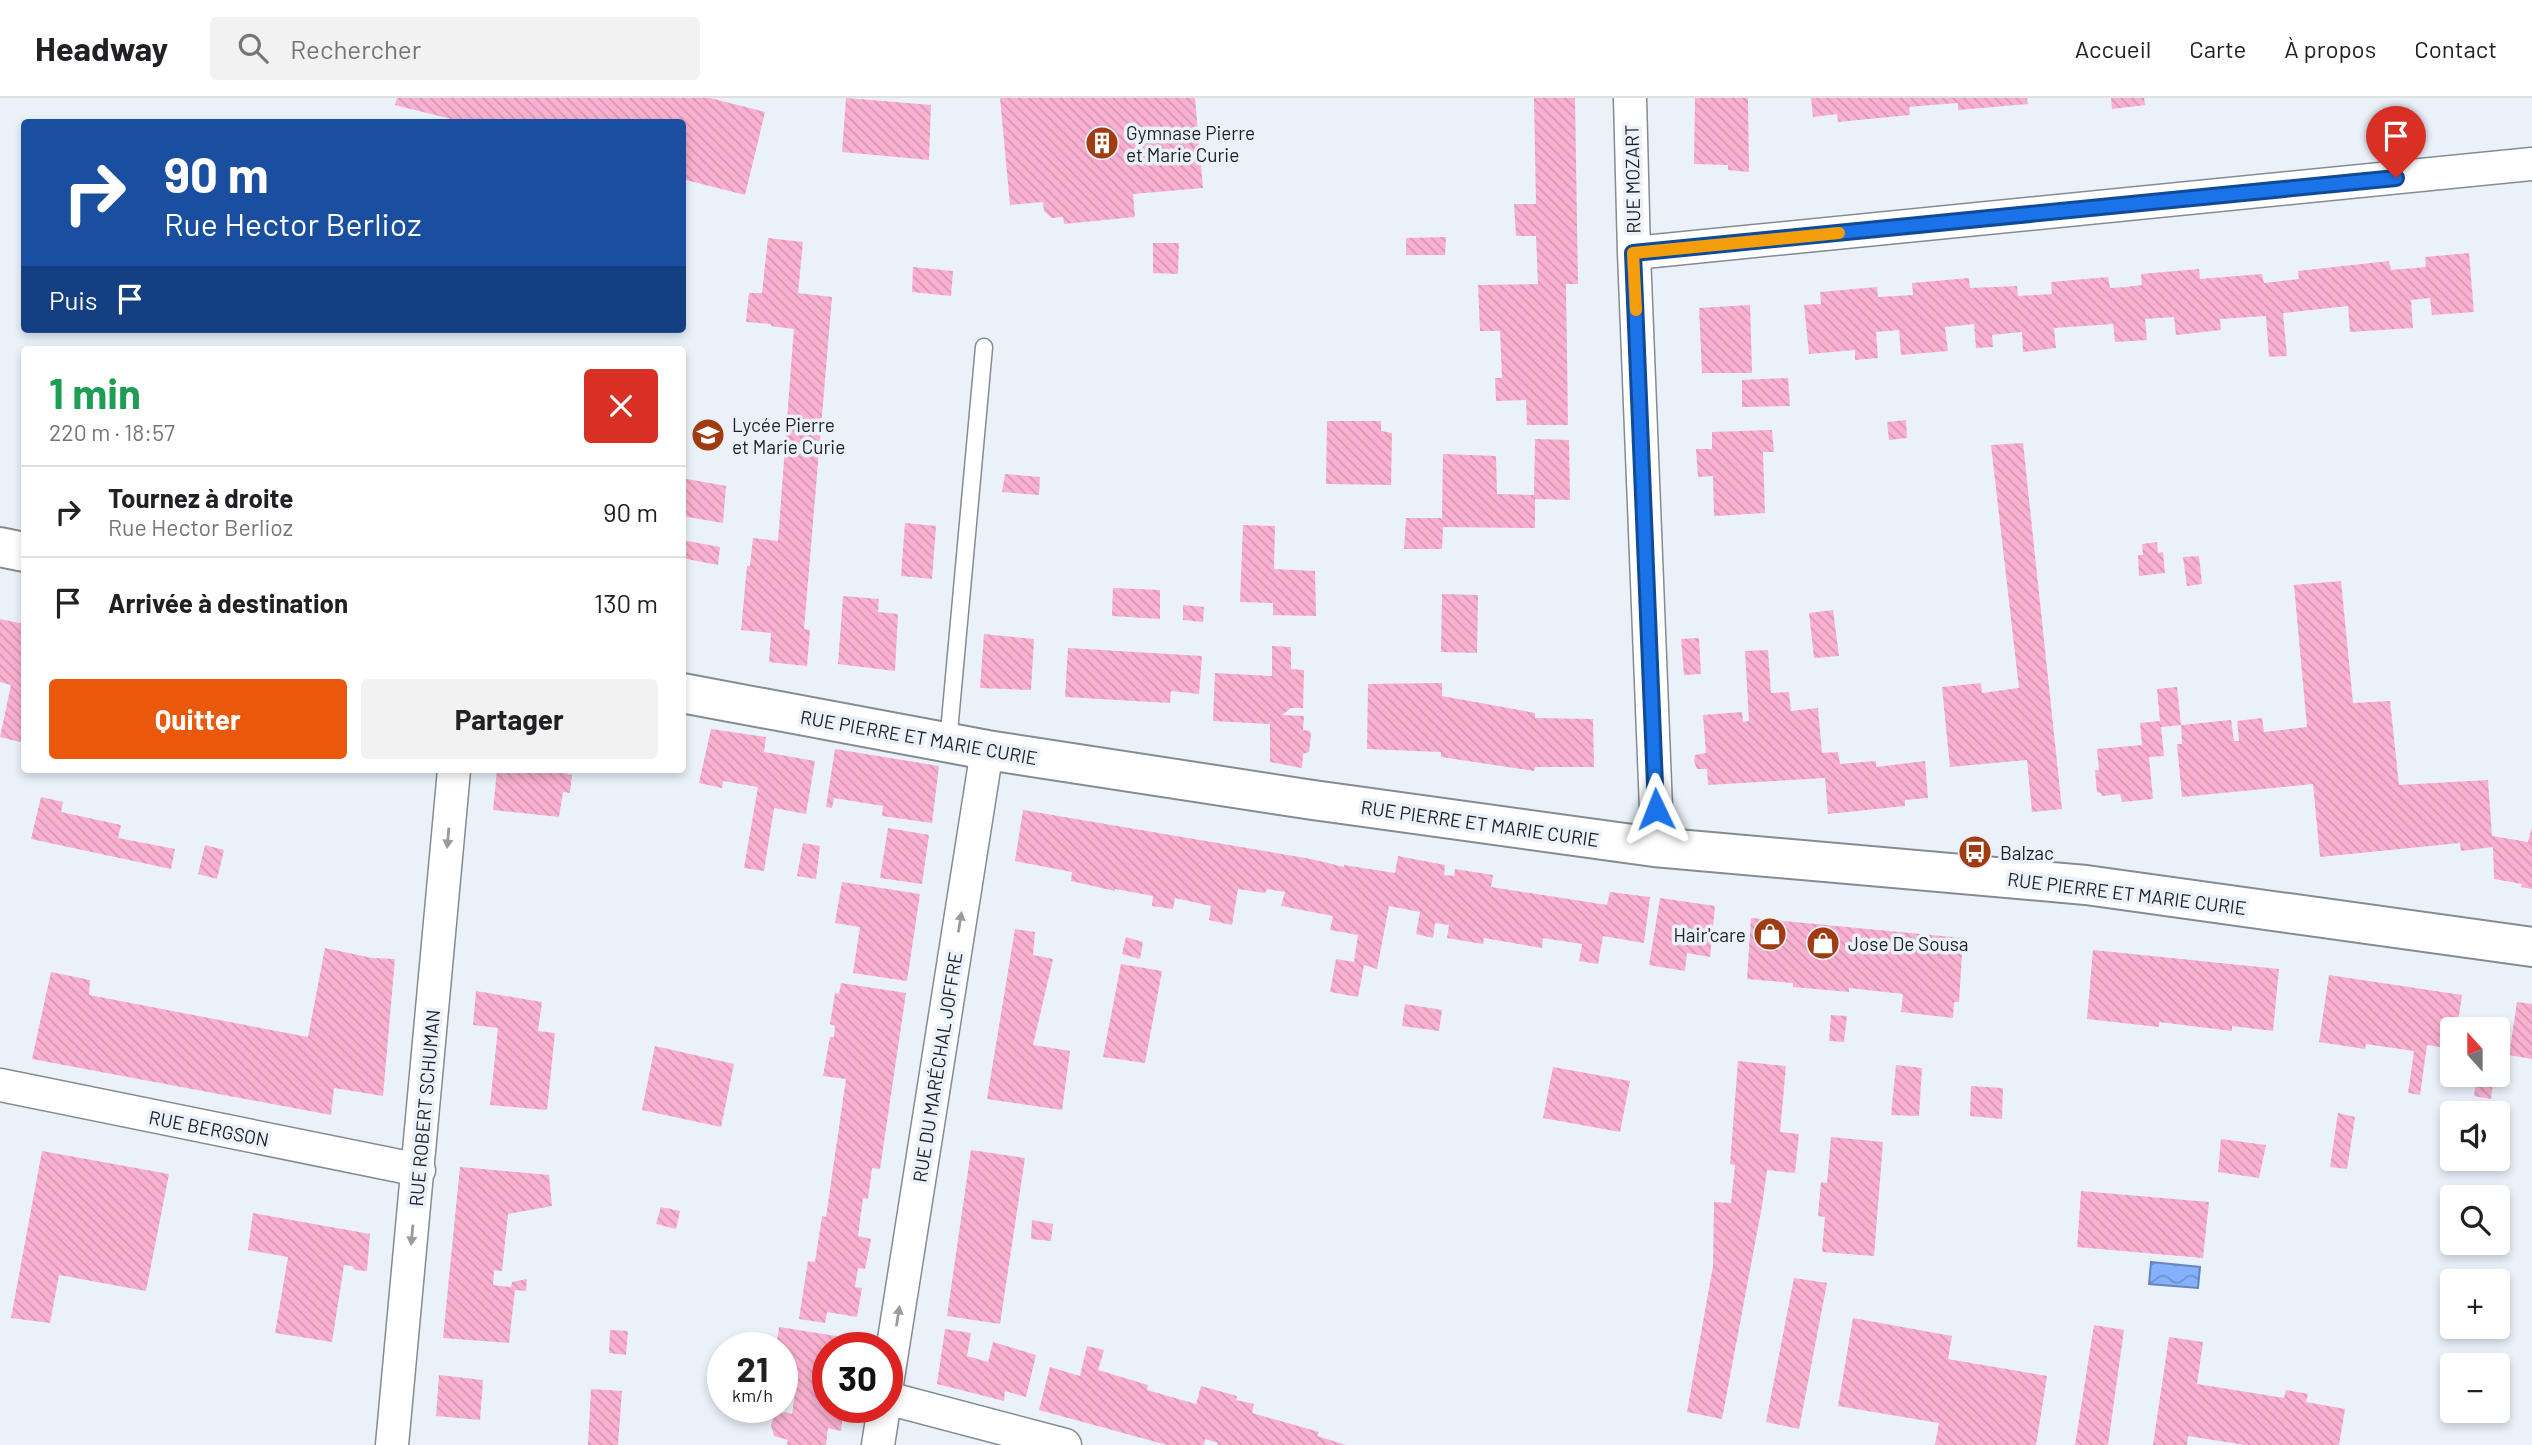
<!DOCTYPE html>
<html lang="fr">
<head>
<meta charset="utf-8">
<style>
  body { margin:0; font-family:Barlow,sans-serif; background:#f2f2f2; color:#202124; height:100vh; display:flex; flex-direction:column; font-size:26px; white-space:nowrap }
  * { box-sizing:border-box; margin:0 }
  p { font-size:23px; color:#757577 }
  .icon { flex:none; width:38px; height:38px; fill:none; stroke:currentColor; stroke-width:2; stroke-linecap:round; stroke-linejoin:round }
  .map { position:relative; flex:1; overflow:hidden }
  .drawer { position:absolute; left:21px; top:248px; width:665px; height:427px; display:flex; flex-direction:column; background:#fff; border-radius:7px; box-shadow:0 4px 10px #0003 }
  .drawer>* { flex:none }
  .guide { position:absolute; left:21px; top:21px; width:665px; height:214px; border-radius:7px; box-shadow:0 4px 10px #0003; background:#1a4fa0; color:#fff; overflow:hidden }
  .needle { width:46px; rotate:339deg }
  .fabs { position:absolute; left:2440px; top:919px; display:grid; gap:14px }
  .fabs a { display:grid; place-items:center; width:70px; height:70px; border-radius:7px; background:#fff; box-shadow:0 4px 10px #0003; font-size:35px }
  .speed { position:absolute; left:707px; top:1234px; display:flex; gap:14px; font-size:35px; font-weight:700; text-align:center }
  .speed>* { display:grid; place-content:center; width:91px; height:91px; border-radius:50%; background:#fff; box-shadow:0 4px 10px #0003; line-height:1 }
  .speed small { font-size:18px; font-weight:400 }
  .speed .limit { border:10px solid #d22; background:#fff; color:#111 }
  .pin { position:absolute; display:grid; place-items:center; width:60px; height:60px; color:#fff; margin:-72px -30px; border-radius:50% 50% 50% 0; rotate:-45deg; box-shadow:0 0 7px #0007 }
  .pin .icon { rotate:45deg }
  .me { position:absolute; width:77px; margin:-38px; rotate:358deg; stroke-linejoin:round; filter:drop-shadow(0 0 5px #0008) }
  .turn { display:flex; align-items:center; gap:24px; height:147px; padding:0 28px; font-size:32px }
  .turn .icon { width:91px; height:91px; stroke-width:2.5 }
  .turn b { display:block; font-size:49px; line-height:60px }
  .then { display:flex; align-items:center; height:66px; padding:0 28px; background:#0003; gap:14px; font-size:26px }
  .round { display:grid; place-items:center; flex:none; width:74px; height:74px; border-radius:7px; background:#f2f2f2 }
  .summary { display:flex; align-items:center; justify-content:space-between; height:119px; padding:0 28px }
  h1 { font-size:42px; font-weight:700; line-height:52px; color:#1e9e55 }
  .button { display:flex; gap:14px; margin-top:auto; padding:14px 28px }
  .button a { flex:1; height:80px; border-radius:7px; background:#ea580c; color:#fff; font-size:28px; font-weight:700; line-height:80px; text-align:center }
  .button a+a { background:#f2f2f2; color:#202124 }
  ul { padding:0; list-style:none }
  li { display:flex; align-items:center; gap:21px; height:91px; padding:0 28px; border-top:2px solid #e0e0e0 }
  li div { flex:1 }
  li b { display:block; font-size:26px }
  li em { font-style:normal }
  header { display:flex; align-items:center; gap:42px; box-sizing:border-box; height:98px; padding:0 35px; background:#fff; border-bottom:2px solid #e0e0e0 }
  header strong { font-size:33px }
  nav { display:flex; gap:38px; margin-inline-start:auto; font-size:24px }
  .search { width:490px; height:63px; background:#f2f2f2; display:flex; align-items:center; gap:18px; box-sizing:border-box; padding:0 24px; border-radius:7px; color:#757577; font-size:26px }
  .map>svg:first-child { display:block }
  .water { fill:url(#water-waves); stroke:#6686bb; stroke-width:2 }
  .building { fill:url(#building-back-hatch) }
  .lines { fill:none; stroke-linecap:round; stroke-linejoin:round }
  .service-casing { stroke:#858b92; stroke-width:19 }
  .minor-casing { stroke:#858b92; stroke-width:35 }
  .tertiary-casing { stroke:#858b92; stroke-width:42 }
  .service { stroke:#fff; stroke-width:16 }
  .minor { stroke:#fff; stroke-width:32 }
  .tertiary { stroke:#fff; stroke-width:38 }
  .oneway { fill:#9a9b9c }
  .route-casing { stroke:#114b97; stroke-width:18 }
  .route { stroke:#1a73e8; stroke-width:12 }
  .slow { stroke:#f59e0b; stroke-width:12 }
  .labels { text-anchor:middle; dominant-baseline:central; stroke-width:7; stroke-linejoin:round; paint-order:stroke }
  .poi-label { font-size:19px; fill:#1e2023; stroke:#eaf1f9; text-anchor:start }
  .street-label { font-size:19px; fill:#1e2023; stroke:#eaf1f9 }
</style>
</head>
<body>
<header>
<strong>Headway</strong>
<div class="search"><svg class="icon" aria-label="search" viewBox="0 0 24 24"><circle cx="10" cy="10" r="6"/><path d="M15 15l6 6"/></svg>Rechercher</div>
<nav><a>Accueil</a><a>Carte</a><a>À propos</a><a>Contact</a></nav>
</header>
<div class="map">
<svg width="2532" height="1347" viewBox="0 0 2532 1347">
  <defs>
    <pattern id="water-waves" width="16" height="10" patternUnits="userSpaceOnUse" patternTransform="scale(1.75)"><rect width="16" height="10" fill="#85b1fc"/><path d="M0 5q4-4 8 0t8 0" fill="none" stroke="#6c90cc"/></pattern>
    <pattern id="building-back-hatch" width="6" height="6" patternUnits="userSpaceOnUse" patternTransform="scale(1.75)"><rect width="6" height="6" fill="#fab0d1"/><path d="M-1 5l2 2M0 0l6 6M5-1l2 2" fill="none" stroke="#d697b3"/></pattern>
  </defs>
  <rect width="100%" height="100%" fill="#eaf1f9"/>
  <path class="water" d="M2151 1164 2200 1169 2198 1190 2149 1186Z"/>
  <path class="building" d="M397 0H710L765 14 745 97 682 81V24H463L395 7Z
    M846 0 931 7 929 62 842 54Z
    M1000 0H1195L1203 90 1133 96 1135 119 1064 126 1063 119 1052 120 1044 113 1043 104 1010 107Z
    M1534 0H1575L1578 186H1566L1568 327H1527L1526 302 1496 303 1495 280H1502L1500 233H1480L1478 187 1538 186 1536 138H1516L1514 106H1536Z
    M1695 0H1748L1749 74 1728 72V67L1694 66Z
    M1811 0H2027L2028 6 1958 12V5L1932 7 1909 9 1910 17 1838 24 1837 16 1813 19Z
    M2111 0H2144L2145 7 2112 11Z
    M1446 139 1445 157H1406V140Z
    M768 140 803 144 798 195 832 199 804 531 810 532 807 568 769 564 771 535 741 532 747 468H750L753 440 778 443 792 255 794 231 771 228V226L746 224 749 195H762Z
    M1153 145H1179L1178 176 1153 175Z
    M2469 155 2474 214 2432 217 2430 200 2411 202 2413 230 2350 234 2348 208 2283 215 2287 258 2269 259 2266 218 2220 221 2221 232 2176 237 2174 219 2145 221 2147 242 2115 244 2113 226 2054 230 2056 250 2023 254 2022 234 1992 237 1993 249 1976 250 1974 226 1945 229 1948 253 1901 257 1899 232 1876 234 1878 260 1855 262V252L1809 256 1804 207 1821 206 1820 194 1877 189 1878 199 1913 197 1912 185 1969 180 1970 190 2017 188 2018 198 2052 196 2051 184 2108 179 2110 190 2126 189 2142 187 2141 176 2199 171 2200 181 2262 176 2264 185 2299 181 2298 173 2389 163 2391 172 2426 169 2425 159Z
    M913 169 953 173 951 198 912 194Z
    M1750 207 1752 275H1702L1699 210Z
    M1788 280 1790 308 1742 309V282Z
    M1906 322 1907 340 1889 342 1887 324Z
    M1327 323H1381V333L1392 335 1391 387 1326 386Z
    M1772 332 1774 354H1763L1765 415 1714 418 1713 378 1698 379 1696 351H1712V334Z
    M1535 341 1569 342 1570 402 1535 401V430L1443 429 1442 451H1404L1406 420H1442L1443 356 1496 358 1497 396 1534 397Z
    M2023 345 2062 711 2032 714 2027 662 1950 669 1942 589 1981 585 1982 595 2019 590 1991 347Z
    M1005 376 1040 379 1039 397 1002 394Z
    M682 380 726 388 723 425 682 418Z
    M905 425 936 428 932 481 901 478Z
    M1243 427 1275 428 1274 471 1315 473 1316 518 1273 517V505L1240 504Z
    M682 442 720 449 718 467 682 460Z
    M2157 444 2158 455 2163 454 2165 475 2139 478 2138 457H2143L2142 446Z
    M2199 458 2202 486 2187 488 2183 459Z
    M2341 483 2353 605 2390 603 2399 687 2488 682 2492 738 2528 744 2532 729V791L2521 789 2522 786 2494 781 2493 749 2461 753 2460 745 2320 759 2313 686 2182 699 2177 646H2182L2181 627 2231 622 2234 643H2239L2237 623 2262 620 2264 634 2307 629 2294 487Z
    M1113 490 1160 492V521L1112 518Z
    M1442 496 1478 497 1477 555 1441 554Z
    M843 498 879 501 878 514 898 516 895 573 838 566Z
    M1183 507 1204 509 1203 524 1183 522Z
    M1833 512 1839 558 1814 560 1809 515Z
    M0 521 24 526V645L0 639 11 587 0 584Z
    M984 536 1034 541 1031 592 980 590Z
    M1699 540 1701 576 1684 577 1681 541Z
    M1272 548 1291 549V571L1304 572 1303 610H1291L1282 617 1304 618 1303 632 1310 633 1311 636 1309 654 1303 656 1302 670 1270 664V626L1213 623 1215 575 1272 578Z
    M1068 550 1202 558 1199 596 1171 593 1170 605 1065 599Z
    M1768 552 1771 595 1789 594 1791 613 1818 610 1822 655 1838 654 1840 666 1876 663V669L1925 663 1928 700 1905 702V708L1828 716 1825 680 1708 687 1707 671H1697L1694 663 1695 657 1706 655 1703 617 1742 614 1743 624 1749 623 1745 553Z
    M1442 585V598L1535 615V620L1593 621 1594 669H1535L1534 673 1441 659V654L1367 651 1368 586Z
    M2177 589 2181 627 2161 629 2164 658 2149 659 2153 701 2122 704 2120 696 2102 698 2101 695 2097 694 2095 672H2099L2097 651 2142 647 2140 625 2160 623 2157 591Z
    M711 631 766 639 764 654 815 663 806 716 774 710 764 773 744 770 758 689 723 683 722 690 699 685Z
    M835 651 939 668 932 725 882 718 883 708 834 700 832 710 826 709Z
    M497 672H550L572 677 570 695 563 694 559 719 493 712Z
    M41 699 63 704 61 714 121 727 118 740 175 751 171 771 31 741Z
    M1023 712 1311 761 1344 769V767L1395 775 1398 758 1445 767 1444 777 1454 778 1455 771 1493 777 1491 789 1607 807 1610 794 1650 799 1644 845 1603 838 1598 866 1579 863 1582 846 1543 840 1542 850 1484 840 1483 846 1447 840 1449 827 1435 825 1433 840 1416 836 1420 814 1389 808 1377 871 1364 867 1358 899 1330 894 1336 861 1354 864 1358 837 1330 832 1333 818 1281 808 1285 794 1267 791 1265 795 1238 791 1232 827 1209 822 1211 808 1175 800 1173 811 1152 808 1153 798 1115 791V793L1071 783 1072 774 1015 763Z
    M888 730 929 737 922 786 880 780Z
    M803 745 820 748 816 781 797 778Z
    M205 747 224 752 217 781 198 776Z
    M842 784 920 796 907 883 853 875 860 829 835 825Z
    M1660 800 1715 808 1710 859 1687 855 1685 873 1649 867Z
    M1751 820 1963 840 1959 904H1954L1953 920 1901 914 1903 896 1849 890V894L1793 889V885L1747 881Z
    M1015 831 1035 834 1033 857 1053 861 1033 947 1070 953 1062 1012 987 1001Z
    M1126 839 1143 844 1140 861 1122 856Z
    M325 850 372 860 395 861 383 998 334 990 331 1017 32 961 51 874 90 882 89 897 308 939Z
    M2093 852 2279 871 2273 933 2232 928V933L2159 924V929L2087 921Z
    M1121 866 1162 873 1145 965 1103 959Z
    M2329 877 2462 897 2457 931H2452V951L2427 947 2420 997 2408 995 2414 953 2366 946 2365 951 2319 944Z
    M841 885 906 895 880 1071 872 1070 868 1101 863 1100 858 1138 871 1141 865 1171 858 1170 855 1189 862 1190 857 1219 827 1214 825 1225 799 1221 808 1163 815 1164 822 1118 826 1119 846 981 823 978 830 939H834L835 928 830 926 835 895 839 896Z
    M476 893 542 904 538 933 555 935 547 1012 490 1007 498 930 473 927Z
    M2517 904 2532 906V961L2509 957Z
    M1405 906 1442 912 1439 933 1402 928Z
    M1831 917 1847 918 1844 944 1829 943Z
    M655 948 734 966 721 1029 642 1012Z
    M1738 963 1786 968 1780 1034 1799 1036 1795 1075 1767 1072 1762 1108 1722 1321 1687 1314 1713 1168 1714 1104 1731 1105 1735 1067 1730 1066Z
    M1896 967 1922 970 1919 1018 1891 1017Z
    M1553 969 1630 983 1620 1034 1543 1020Z
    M2477 976H2494L2491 1001 2474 998Z
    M1971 988 2003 990 2002 1021 1970 1018Z
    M2446 1006 2468 1009 2467 1015H2452V1040L2441 1039Z
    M2338 1015 2355 1019 2347 1071 2330 1069Z
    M1831 1039 1883 1044 1874 1158 1822 1154 1825 1119 1818 1118 1821 1084 1827 1085Z
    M2221 1041 2266 1047 2259 1080 2218 1074Z
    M971 1052 1025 1060 1000 1226 947 1218Z
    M42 1053 169 1076 146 1193 59 1177 50 1225 11 1220Z
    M460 1069 549 1077 552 1108 508 1116 502 1173 494 1172 493 1187 511 1189 512 1184 527 1181 526 1193 515 1192 509 1245 443 1240Z
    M2081 1093 2209 1104 2203 1160 2077 1149Z
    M661 1109 680 1113 676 1131 656 1126Z
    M253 1115 370 1136 367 1173 355 1172 352 1168 344 1167 332 1244 275 1235 288 1159 248 1152Z
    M1032 1122 1053 1126 1051 1143 1031 1141Z
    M1794 1180 1827 1185 1799 1331 1766 1324Z
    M1853 1220 1952 1238 1948 1261 2047 1278 2036 1347H1935L1939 1325 1838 1308Z
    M2094 1227 2124 1232 2108 1347H2075Z
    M779 1229 855 1241 854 1250H828V1309H844L841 1333 828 1330 826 1347H787L788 1342 774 1338 771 1327 774 1318 785 1314 792 1316 798 1273 782 1270V1250H776Z
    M945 1231 971 1235 967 1258 988 1264 993 1244 1036 1257 1026 1299 1005 1293 1004 1303 937 1286Z
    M610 1232 628 1233 626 1257 609 1255Z
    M2169 1239 2203 1244 2197 1286 2284 1300 2286 1292 2308 1296 2306 1304 2345 1311 2339 1347H2245L2188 1338 2187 1347H2153Z
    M1087 1248 1104 1252 1098 1272 1148 1287 1147 1292 1196 1306 1201 1288 1237 1298 1236 1302 1254 1306 1252 1315 1319 1334 1317 1338 1346 1347H1217L1218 1345 1205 1341 1204 1347H1167L1039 1312 1050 1269 1080 1278Z
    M439 1277 483 1282 480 1322 436 1318Z
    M591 1291 622 1293 618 1347H588Z"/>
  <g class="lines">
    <defs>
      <path id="service" d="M948 645 984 249"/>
      <path id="minor" d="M1630 0 1634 155 1656 711 1654 749
        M1634 155 2532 66
        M0 987 419 1072
        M887 1286 987 652
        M887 1300 1065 1347
        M392 1347 454 672
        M878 1347 884 1309"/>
      <path id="tertiary" d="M0 449 24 454
        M682 595 987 652 1313 702 1654 749 2086 787 2532 849"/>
    </defs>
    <use href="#service" class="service-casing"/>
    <use href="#minor" class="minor-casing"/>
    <use href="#tertiary" class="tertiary-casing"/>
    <use href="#service" class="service"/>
    <use href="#minor" class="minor"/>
    <use href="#tertiary" class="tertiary"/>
  </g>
  <defs><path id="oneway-solid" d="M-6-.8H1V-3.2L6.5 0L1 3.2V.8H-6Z" transform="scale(1.75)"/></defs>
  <g class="oneway">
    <use href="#oneway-solid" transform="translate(448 740) rotate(95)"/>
    <use href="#oneway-solid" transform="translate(960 824) rotate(-81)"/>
    <use href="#oneway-solid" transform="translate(412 1137) rotate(95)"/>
    <use href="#oneway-solid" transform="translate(898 1218) rotate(-81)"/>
  </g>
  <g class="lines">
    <defs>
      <path id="route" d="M1656 711 1633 155 2396 80"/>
    </defs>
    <use href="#route" class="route-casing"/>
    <use href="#route" class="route"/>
    <path class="slow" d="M1636 212 1633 155 1839 135"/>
  </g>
  <defs>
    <symbol id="building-disc" viewBox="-11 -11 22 22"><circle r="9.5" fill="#a13b12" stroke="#eaf1f9"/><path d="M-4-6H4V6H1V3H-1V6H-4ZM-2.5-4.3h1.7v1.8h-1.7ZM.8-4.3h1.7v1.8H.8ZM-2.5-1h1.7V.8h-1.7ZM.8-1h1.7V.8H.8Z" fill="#fff"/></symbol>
    <symbol id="school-disc" viewBox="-11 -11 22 22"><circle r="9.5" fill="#a13b12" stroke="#eaf1f9"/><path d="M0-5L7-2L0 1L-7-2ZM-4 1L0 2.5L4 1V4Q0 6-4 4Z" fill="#fff"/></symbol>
    <symbol id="bus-disc" viewBox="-11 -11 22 22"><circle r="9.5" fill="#a13b12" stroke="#eaf1f9"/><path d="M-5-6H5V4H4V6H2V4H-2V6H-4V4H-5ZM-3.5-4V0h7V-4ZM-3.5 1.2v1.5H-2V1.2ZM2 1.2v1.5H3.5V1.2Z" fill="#fff"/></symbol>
    <symbol id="shop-disc" viewBox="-11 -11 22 22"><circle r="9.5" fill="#a13b12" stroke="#eaf1f9"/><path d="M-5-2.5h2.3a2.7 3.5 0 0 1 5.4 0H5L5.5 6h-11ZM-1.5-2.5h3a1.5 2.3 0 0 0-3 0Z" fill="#fff"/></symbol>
  </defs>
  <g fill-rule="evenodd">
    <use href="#building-disc" x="1083" y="26" width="38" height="38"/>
    <use href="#school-disc" x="689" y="318" width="38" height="38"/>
    <use href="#bus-disc" x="1956" y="735" width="38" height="38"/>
    <use href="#shop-disc" x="1751" y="817" width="38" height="38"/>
    <use href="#shop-disc" x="1804" y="826" width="38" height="38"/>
  </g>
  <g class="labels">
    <g class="poi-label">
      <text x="1126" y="34">Gymnase Pierre<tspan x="1126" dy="22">et Marie Curie</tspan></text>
      <text x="732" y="326">Lycée Pierre<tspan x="732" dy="22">et Marie Curie</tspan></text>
      <text x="2000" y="754">Balzac</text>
      <text x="1746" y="836" text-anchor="end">Hair'care</text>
      <text x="1848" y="845">Jose De Sousa</text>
    </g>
    <g class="street-label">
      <text transform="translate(1632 81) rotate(-91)">RUE MOZART</text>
      <text transform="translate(919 639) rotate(10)">RUE PIERRE ET MARIE CURIE</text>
      <text transform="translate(1480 725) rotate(8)">RUE PIERRE ET MARIE CURIE</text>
      <text transform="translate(2127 795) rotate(7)">RUE PIERRE ET MARIE CURIE</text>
      <text transform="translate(937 969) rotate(-81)">RUE DU MARÉCHAL JOFFRE</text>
      <text transform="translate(424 1010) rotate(-85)">RUE ROBERT SCHUMAN</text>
      <text transform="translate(209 1030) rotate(11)">RUE BERGSON</text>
    </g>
  </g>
</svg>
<div class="fabs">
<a><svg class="needle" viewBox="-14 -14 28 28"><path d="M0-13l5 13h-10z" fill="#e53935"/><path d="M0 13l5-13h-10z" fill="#757577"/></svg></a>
<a><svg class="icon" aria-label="sound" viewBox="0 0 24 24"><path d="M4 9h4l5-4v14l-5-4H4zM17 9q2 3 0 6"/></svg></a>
<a><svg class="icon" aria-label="search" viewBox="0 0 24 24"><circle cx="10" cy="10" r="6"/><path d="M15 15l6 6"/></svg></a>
<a>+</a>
<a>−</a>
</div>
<div class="speed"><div>21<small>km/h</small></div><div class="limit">30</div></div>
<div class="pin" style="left:2396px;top:80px;background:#d93025"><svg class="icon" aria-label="arrive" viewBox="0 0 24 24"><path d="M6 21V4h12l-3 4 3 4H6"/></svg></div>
<svg class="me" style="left:1656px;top:711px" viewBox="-20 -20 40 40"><path d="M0-17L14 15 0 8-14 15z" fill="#1a73e8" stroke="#fff" stroke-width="4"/></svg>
<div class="guide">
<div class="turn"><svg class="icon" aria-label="right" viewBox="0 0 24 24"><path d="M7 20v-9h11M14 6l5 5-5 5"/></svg><div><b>90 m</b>Rue Hector Berlioz</div></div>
<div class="then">Puis<svg class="icon" aria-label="arrive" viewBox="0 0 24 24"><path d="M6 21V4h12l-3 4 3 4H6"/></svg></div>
</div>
<section class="drawer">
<div class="summary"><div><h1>1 min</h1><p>220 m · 18:57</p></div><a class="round" style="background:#d93025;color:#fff"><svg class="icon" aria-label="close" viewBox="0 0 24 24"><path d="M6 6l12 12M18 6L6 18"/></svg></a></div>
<ul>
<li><svg class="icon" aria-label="right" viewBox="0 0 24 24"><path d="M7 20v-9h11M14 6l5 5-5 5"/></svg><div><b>Tournez à droite</b><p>Rue Hector Berlioz</p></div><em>90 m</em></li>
<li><svg class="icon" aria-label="arrive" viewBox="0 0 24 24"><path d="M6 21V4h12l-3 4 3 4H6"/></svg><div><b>Arrivée à destination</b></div><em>130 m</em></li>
</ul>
<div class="button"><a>Quitter</a><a>Partager</a></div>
</section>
</div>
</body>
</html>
